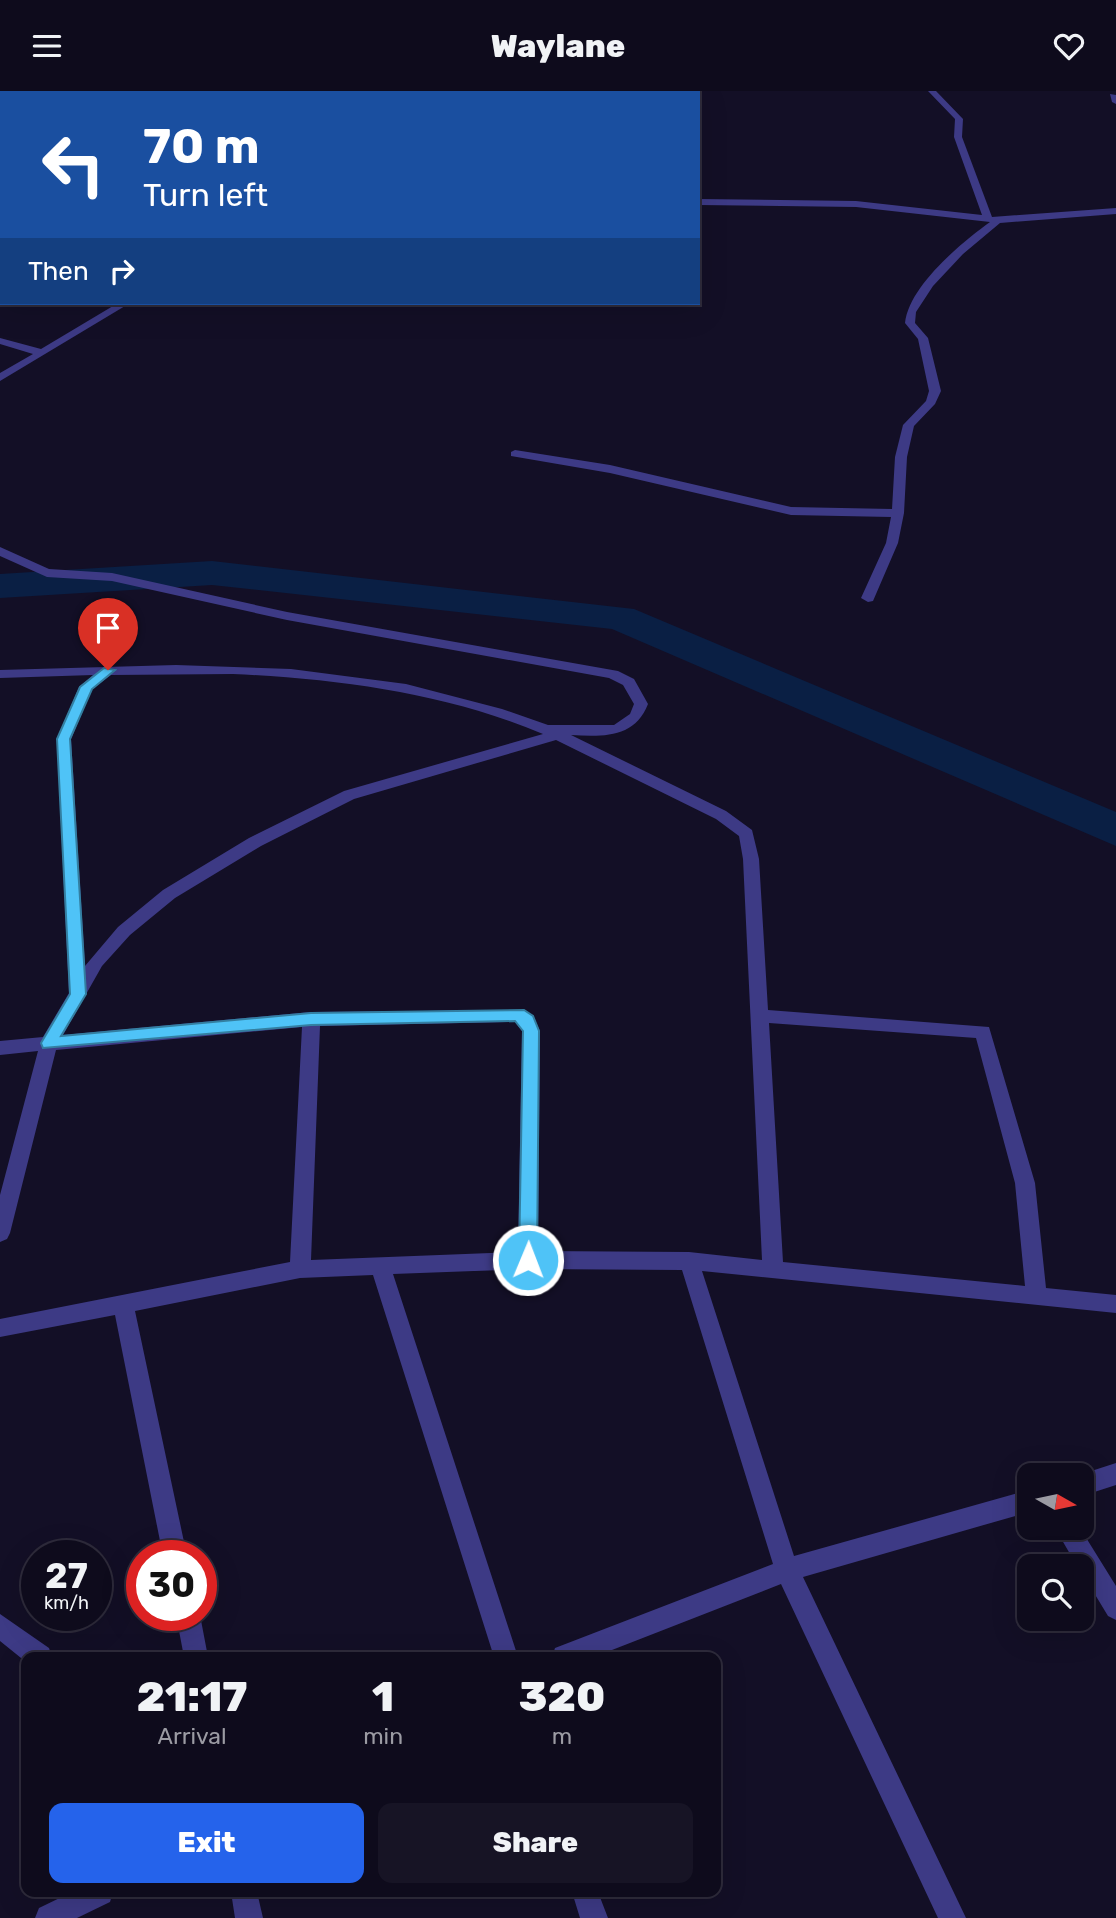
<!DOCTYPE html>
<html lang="en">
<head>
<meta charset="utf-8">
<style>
  body { margin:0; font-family:Rubik,sans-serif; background:#171425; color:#f1f3f6; height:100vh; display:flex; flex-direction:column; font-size:26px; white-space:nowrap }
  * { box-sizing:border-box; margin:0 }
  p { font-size:23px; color:#9b9ba3 }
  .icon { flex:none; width:38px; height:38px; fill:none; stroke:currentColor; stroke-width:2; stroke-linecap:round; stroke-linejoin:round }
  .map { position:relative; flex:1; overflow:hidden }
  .details { position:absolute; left:21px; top:1561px; width:700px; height:245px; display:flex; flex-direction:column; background:#0e0b1c; border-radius:14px; box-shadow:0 7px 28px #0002,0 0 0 2px #2e2b3b }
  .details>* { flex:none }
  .guide { position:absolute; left:0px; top:0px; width:700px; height:214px; box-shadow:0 7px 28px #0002,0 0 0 2px #2e2b3b; background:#1a4fa0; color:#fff; overflow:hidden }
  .needle { width:46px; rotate:99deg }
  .buttons { position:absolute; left:1017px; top:1372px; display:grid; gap:14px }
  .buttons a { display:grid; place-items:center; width:77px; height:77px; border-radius:14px; background:#0e0b1c; box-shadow:0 7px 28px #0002,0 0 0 2px #2e2b3b; font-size:35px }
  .speed { position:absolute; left:21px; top:1449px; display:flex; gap:14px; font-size:35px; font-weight:700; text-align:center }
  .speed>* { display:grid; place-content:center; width:91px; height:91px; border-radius:50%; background:#0e0b1c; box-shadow:0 7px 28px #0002,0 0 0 2px #2e2b3b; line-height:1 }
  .speed small { font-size:18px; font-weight:400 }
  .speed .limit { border:10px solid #d22; background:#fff; color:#111 }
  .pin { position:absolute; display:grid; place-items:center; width:60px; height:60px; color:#fff; margin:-72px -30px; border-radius:50% 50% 50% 0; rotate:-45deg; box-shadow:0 0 7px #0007 }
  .pin .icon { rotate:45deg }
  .me { position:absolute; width:77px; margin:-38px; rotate:1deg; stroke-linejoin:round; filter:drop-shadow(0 0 5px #0008) }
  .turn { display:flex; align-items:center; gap:24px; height:147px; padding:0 28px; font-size:32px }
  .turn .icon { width:91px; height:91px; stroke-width:2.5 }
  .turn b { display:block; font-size:49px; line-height:60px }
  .then { display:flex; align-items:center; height:66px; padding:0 28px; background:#0003; gap:14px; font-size:26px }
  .eta { display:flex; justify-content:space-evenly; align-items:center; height:119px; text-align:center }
  .eta b { font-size:42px; font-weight:800; line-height:49px }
  .button { display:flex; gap:14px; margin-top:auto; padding:14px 28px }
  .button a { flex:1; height:80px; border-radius:14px; background:#2563eb; color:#fff; font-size:28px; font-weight:800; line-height:80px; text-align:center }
  .button a+a { background:#171425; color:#f1f3f6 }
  header { display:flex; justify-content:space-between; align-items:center; height:91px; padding:0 28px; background:#0e0b1c; font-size:32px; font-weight:800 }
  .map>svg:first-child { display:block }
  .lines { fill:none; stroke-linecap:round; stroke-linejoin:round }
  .river { fill:#0a1f44; fill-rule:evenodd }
  .street { fill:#3d3a85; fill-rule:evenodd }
  .route { fill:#4fc3f7; stroke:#337fa1; stroke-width:2 }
</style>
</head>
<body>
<header><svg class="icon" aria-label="menu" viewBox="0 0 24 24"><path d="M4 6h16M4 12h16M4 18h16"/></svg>Waylane<svg class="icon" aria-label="heart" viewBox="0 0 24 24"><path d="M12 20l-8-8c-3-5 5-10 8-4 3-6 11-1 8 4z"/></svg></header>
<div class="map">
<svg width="1116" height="1827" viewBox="0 0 1116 1827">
  <rect width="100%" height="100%" fill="#130f26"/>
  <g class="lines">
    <path class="river" d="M212 470 634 518 1116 721V755L612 538 212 494 0 507V483Z"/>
    <path class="street" d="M178 0H188L176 2Z
      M928 0H936L963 28 962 46 992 126 1116 117V123L1000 132 963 163 933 195 916 221 915 232 928 247 941 300 935 313 914 335 907 366 904 422 898 452 873 510 868 511 861 507 886 452 891 426 791 424 610 382 511 365V361L515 359 610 374 791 416 892 418 895 366 903 334 926 310 929 300 918 248 905 232C909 195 961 152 990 131L856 116 698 114V108L856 110 982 124 954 46 955 28Z
      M1110 3 1116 4V13L1112 11Z
      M0 75H2V81H0Z
      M0 168H2V174H0Z
      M118 212H130L0 290V282L33 263 0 253V247L41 258Z
      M0 456 49 478 112 482 287 521 618 580 634 588 648 613C635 647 603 646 571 644L726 720 752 739 759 768 768 919 989 936 1035 1092 1046 1197 1116 1204V1222L702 1180 794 1465 1029 1399V1421L803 1486 966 1827H938L781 1493 594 1566H552L555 1557 773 1473 682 1179 528 1178 393 1183 518 1566H494L373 1184 300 1187 135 1220 187 1465H163L115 1224 0 1246V1228L290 1171 302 936 56 959 10 1142 7 1148 0 1151V1104L38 960 0 964V950L43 946 69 902 57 648 79 596 93 584 0 587V579L176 574 291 578 406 593 502 618 548 634H614L630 623 634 613 623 594 609 587 287 529 112 490 47 486 0 465ZM233 583C339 588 445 602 543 643L344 700 249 747 163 799 118 836 85 875 71 648 92 598 111 584ZM556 649 716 728 739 745 743 768 762 1169 689 1161 538 1160 540 940 533 925 524 919 311 921 63 944 102 875 130 844 175 807 261 755 354 708ZM515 931 522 940 518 1161 311 1169 320 935ZM769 932 976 947 1015 1092 1025 1195 783 1171Z
      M1116 1372V1394L1082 1405V1384H1079Z
      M1055 1437H1080L1116 1495V1529L1108 1525 1082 1482V1475H1077Z
      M0 1523 49 1557 52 1566H26V1571L0 1550Z
      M176 1524H200L208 1566H184Z
      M72 1801H113L110 1811 77 1827H35L39 1817Z
      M231 1801H257L263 1827H235Z
      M572 1801H598L608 1827H580Z"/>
  </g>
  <path class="route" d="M104 577 115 579 92 598 70 648 86 903 61 945 311 922 524 919 533 925 539 940 537 1169 534 1175H521L519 1169 523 940 515 930 311 934 43 957 41 952 70 903 57 648 80 596Z"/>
</svg>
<div class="buttons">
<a><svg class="needle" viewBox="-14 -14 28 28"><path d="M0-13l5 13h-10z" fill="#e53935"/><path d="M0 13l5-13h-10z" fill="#9b9ba3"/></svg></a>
<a><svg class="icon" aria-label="search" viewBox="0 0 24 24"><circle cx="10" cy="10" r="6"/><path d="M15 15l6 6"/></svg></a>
</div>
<div class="speed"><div>27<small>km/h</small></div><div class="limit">30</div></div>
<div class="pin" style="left:108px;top:579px;background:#d93025"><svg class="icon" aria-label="arrive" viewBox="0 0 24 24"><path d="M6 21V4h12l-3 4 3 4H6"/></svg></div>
<svg class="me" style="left:528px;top:1169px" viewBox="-20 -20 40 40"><circle r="17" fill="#4fc3f7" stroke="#fff" stroke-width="3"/><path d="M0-11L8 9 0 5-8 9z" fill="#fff"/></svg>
<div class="guide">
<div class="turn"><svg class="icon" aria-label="left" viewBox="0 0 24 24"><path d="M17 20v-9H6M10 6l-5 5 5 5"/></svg><div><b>70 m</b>Turn left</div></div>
<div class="then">Then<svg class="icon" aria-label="right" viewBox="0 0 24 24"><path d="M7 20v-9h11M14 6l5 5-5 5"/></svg></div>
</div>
<section class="details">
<div class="eta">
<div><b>21:17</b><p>Arrival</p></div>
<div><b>1</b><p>min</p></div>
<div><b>320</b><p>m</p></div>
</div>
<div class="button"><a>Exit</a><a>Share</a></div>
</section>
</div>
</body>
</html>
